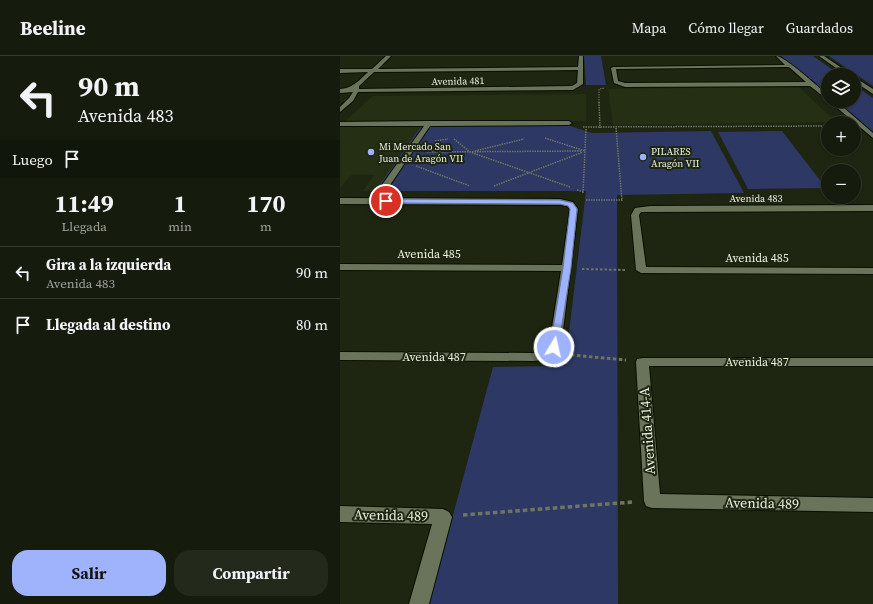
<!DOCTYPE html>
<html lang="es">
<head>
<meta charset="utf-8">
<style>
  body { margin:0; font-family:"Source Serif 4",serif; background:#23291b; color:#f1f3f6; height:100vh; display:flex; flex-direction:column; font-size:15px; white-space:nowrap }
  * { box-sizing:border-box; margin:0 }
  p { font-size:13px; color:#9ea19d }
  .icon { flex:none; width:22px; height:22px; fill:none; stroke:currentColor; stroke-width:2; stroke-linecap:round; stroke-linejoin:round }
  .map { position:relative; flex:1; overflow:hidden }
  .side { display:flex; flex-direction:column; background:#161c0d; width:340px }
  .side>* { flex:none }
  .top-card { background:#161c0d; color:#f1f3f6; overflow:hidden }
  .tools { position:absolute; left:481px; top:12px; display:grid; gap:8px }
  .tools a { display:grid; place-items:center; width:40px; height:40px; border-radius:50%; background:#161c0d; box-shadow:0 1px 3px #0004,0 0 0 1px #353a2e; font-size:20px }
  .pin { position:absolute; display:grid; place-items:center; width:34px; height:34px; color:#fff; margin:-17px; border:2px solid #fff; border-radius:50%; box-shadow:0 1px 4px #0007 }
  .me { position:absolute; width:44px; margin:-22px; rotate:9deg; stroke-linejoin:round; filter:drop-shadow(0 0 3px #0008) }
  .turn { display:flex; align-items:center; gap:14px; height:84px; padding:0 12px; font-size:18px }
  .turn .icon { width:52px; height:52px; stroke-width:2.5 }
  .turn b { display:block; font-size:28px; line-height:34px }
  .then { display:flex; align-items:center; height:38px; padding:0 12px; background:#0003; gap:8px; font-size:15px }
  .eta { display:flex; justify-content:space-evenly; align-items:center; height:68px; text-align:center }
  .eta b { font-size:24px; font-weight:700; line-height:28px }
  .primary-button { display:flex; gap:8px; margin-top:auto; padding:8px 12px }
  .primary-button a { flex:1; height:46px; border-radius:16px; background:#9fb3fd; color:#111; font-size:16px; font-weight:700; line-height:46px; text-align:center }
  .primary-button a+a { background:#23291b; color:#f1f3f6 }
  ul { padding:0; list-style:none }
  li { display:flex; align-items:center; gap:12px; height:52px; padding:0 12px; border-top:1px solid #353a2e }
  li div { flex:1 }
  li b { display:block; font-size:15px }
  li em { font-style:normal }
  header { display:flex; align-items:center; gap:24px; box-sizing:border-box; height:56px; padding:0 20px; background:#161c0d; border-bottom:1px solid #353a2e }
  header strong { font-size:19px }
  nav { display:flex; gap:22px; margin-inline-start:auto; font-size:14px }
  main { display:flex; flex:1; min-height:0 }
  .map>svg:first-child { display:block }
  .built { fill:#242f13 }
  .green { fill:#2d3865 }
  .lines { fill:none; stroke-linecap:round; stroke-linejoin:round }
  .minor-casing { stroke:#080f00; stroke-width:2 }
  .path-far4 { stroke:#6e7563; stroke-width:1; stroke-dasharray:1.5 1; stroke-linecap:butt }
  .path-far3 { stroke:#6e7563; stroke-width:1.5; stroke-dasharray:1.5 1; stroke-linecap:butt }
  .path-far2 { stroke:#6e7563; stroke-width:2; stroke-dasharray:2.5 2; stroke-linecap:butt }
  .path-far1 { stroke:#6e7563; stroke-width:3; stroke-dasharray:3.5 2.5; stroke-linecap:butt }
  .path { stroke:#6e7563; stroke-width:3.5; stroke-dasharray:4.5 3; stroke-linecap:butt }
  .minor { fill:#69745b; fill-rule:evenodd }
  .route { fill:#9fb3fd; stroke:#6774a4 }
  .poi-dot { fill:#9fb3fd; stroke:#1e2611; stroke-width:1.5 }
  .labels { text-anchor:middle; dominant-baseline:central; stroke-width:4; stroke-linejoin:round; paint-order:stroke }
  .far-street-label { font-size:10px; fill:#eaf0e2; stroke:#1e2611 }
  .far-poi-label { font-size:10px; fill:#eaf0e2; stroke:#1e2611; text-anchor:start }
  .street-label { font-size:12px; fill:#eaf0e2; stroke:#1e2611 }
  .near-street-label { font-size:14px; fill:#eaf0e2; stroke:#1e2611 }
</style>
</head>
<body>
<header>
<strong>Beeline</strong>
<nav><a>Mapa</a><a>Cómo llegar</a><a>Guardados</a></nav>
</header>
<main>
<section class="side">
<div class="top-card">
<div class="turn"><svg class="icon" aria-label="left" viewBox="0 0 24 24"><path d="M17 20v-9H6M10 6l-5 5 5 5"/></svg><div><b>90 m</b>Avenida 483</div></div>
<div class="then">Luego<svg class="icon" aria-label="arrive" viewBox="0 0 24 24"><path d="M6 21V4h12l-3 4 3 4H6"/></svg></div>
</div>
<div class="eta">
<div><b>11:49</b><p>Llegada</p></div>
<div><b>1</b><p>min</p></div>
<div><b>170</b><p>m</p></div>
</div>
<ul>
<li><svg class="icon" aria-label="left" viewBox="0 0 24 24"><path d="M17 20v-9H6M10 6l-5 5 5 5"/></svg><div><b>Gira a la izquierda</b><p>Avenida 483</p></div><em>90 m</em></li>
<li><svg class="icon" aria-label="arrive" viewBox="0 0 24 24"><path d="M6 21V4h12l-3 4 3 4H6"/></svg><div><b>Llegada al destino</b></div><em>80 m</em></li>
</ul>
<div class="primary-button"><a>Salir</a><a>Compartir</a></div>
</section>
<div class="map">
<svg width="533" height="548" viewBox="0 0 533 548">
  <rect width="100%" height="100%" fill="#1e2611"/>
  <path class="built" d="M459 31 496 66 273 69 268 33Z
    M246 38V65L4 66 33 40Z
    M81 70 35 135H23L34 119H11L0 132V72L1 71Z"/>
  <path class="green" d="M244 0H261L266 29H246Z
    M441 0H473L500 19H488V39Z
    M489 0H533V30Z
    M514 29 533 42V76L496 45H514Z
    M227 69 252 77 371 75 404 137 277 139 278 548H89L153 311 225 310 246 135H35L81 70Z
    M442 75 486 132 408 133 378 76Z"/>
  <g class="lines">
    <defs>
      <path id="minor" d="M46 0H51L38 13 238 11 239 0H243V28L233 34 18 36 13 45 0 56V51L9 42 13 36 0 37V33C11 33 20 24 28 16L0 17V13H32ZM238 14 237 27 232 30 19 33V30L34 16Z
        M436 0C445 0 478 31 488 39V44L470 30 285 31 274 27 271 12 273 11 445 9ZM449 11 466 26 285 27 278 25 276 13Z
        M479 0H484L512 19H506Z
        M514 21 533 33V38L514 25Z
        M489 45H496L533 77V82Z
        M89 65H229L232 67 229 69 90 70 46 135H43L39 133 84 70H0V66Z
        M0 142 220 143 233 146 238 153 221 291C215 301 206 304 194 305L0 304V296L194 297 201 296 209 290 221 215 0 214V208L222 209 230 153 227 150 220 149 0 148Z
        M533 149V155L310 156H301L299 159 306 211 533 212V218L301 217 296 214 291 159 295 152 310 150Z
        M302 302H533V310H309L320 438 533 442V456L312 452 306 450 304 445 296 306 297 303Z
        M0 450 103 453 109 456 112 461 89 548H69L92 468 0 466Z"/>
    </defs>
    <use href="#minor" class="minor-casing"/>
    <path class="path-far4" d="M259 47V33L265 32"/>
    <path class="path-far3" d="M259 46 260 72
      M243 71 488 70
      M276 72 282 145
      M205 82 245 95
      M114 83 130 96 230 131
      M95 85 108 83
      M135 95 184 83
      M87 96 242 95
      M76 110 130 130
      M154 130 243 96
      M237 134 244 136
      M243 137 246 72
      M246 144H282"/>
    <path class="path-far2" d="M242 213 285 214"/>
    <path class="path-far1" d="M231 299 286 304"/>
    <path class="path" d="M123 459 293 446"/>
    <use href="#minor" class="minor"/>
  </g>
  <path class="route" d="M46 143 220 144 233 147 237 153 231 212 218 293 214 294 210 291 223 212 230 153 228 150 220 148 44 147 43 145Z"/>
  <g class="poi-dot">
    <circle cx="31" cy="96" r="4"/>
    <circle cx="303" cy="101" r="4"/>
  </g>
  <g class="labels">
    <g class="far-street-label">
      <text transform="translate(118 25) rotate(-1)">Avenida 481</text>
      <text x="416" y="142">Avenida 483</text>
    </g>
    <g class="far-poi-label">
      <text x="39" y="90">Mi Mercado San<tspan x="39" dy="12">Juan de Aragón VII</tspan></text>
      <text x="311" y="95">PILARES<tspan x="311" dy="12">Aragón VII</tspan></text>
    </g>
    <g class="street-label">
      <text x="89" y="198">Avenida 485</text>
      <text x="417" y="202">Avenida 485</text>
      <text x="94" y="301">Avenida 487</text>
      <text x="417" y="306">Avenida 487</text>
    </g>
    <g class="near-street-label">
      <text transform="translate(307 375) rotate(-94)">Avenida 414-A</text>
      <text transform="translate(422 447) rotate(1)">Avenida 489</text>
      <text transform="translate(51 459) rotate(1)">Avenida 489</text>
    </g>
  </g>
</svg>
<div class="tools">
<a><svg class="icon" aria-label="layers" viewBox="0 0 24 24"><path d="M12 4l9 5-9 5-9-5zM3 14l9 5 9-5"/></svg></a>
<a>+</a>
<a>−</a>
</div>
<div class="pin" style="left:46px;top:145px;background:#d93025"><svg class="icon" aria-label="arrive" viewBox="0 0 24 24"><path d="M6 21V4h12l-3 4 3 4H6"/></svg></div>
<svg class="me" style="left:214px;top:291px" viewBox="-20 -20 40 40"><circle r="17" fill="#9fb3fd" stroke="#fff" stroke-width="3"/><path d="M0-11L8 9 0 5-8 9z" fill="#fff"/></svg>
</div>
</main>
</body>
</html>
